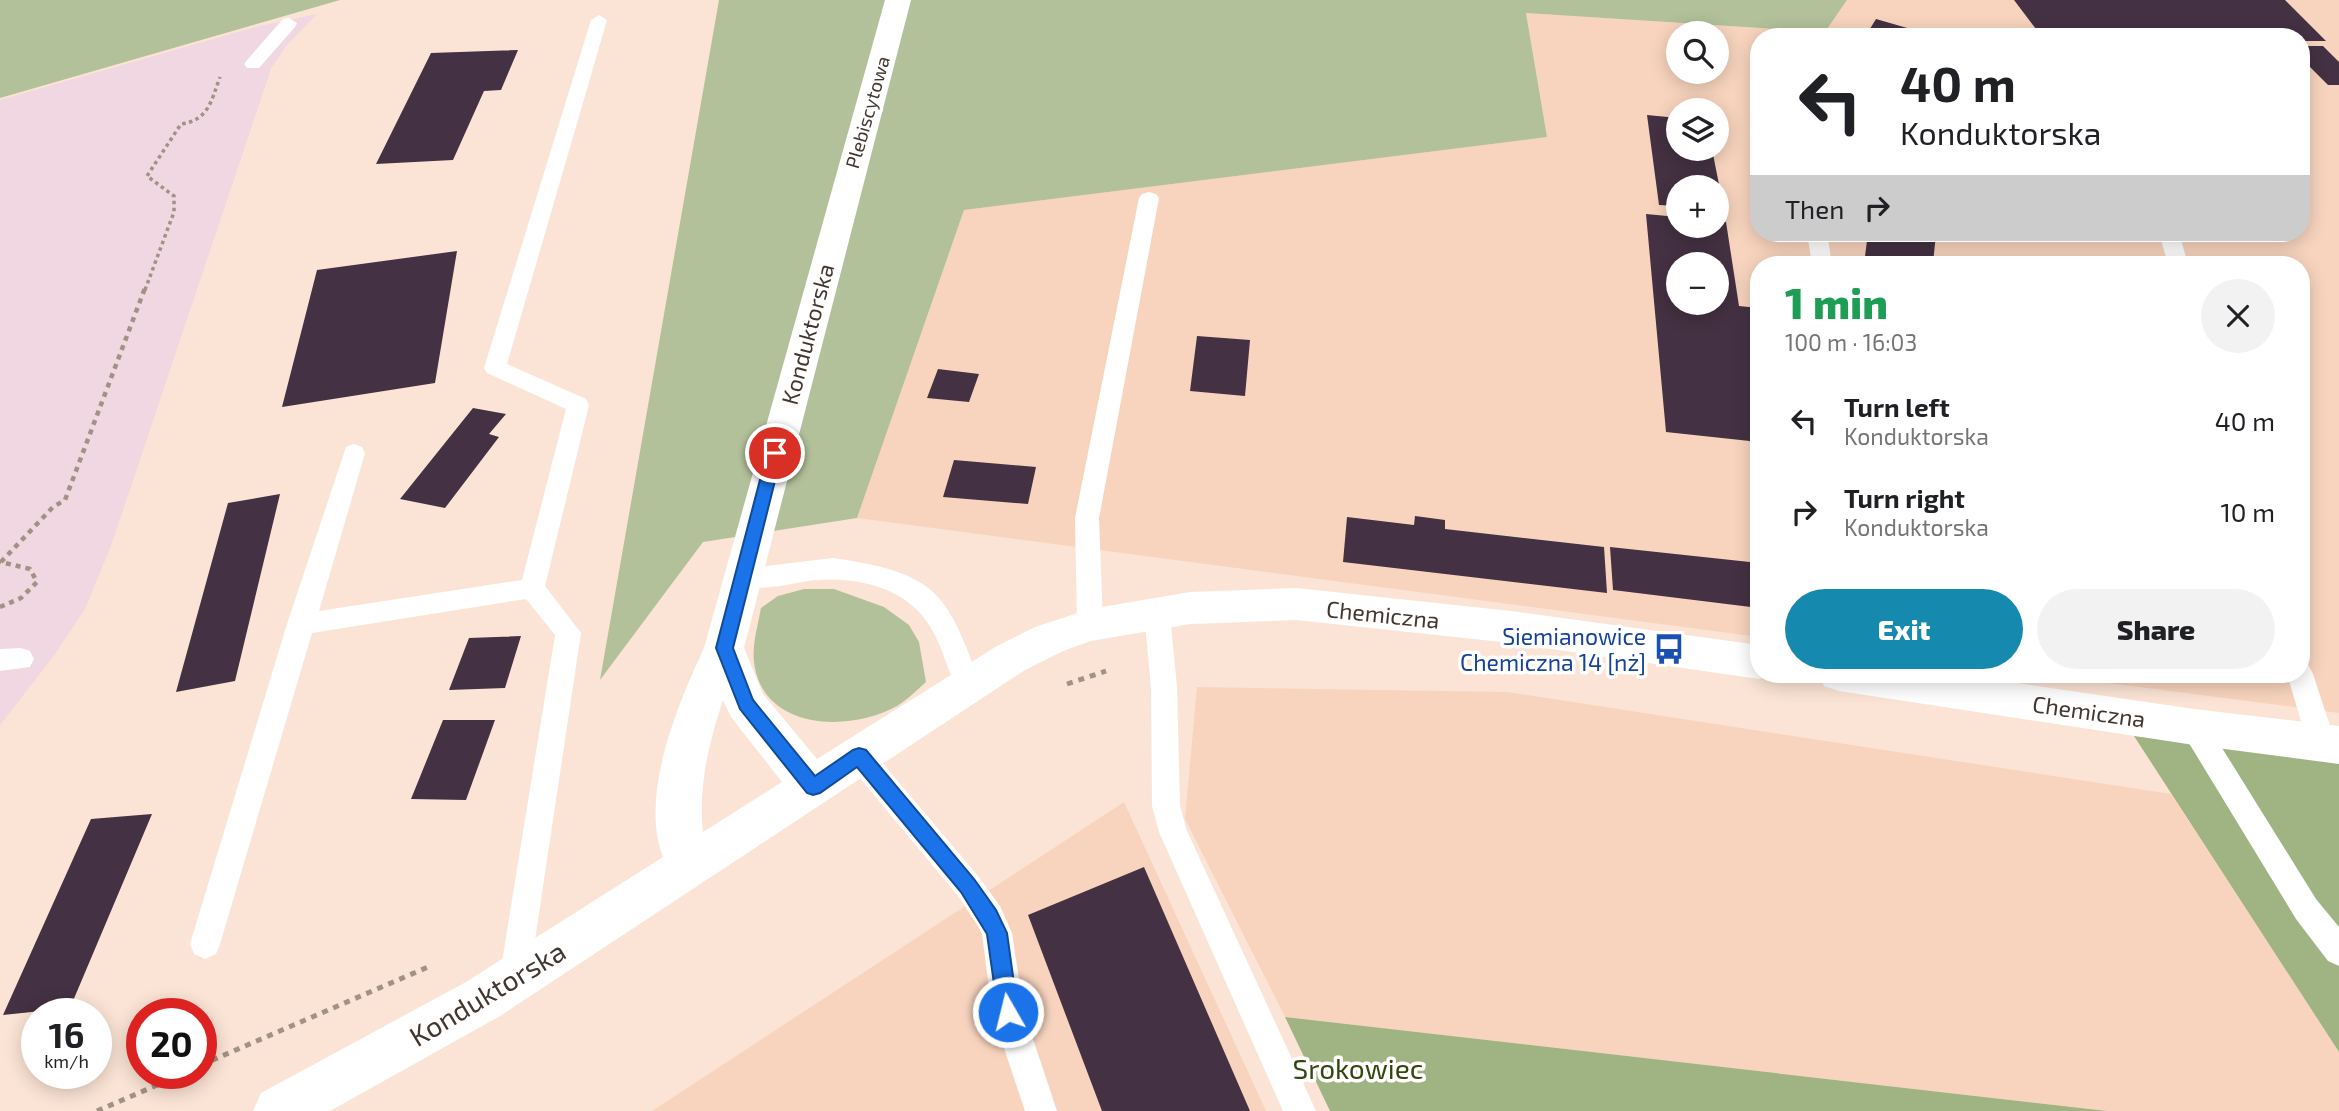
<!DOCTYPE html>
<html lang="en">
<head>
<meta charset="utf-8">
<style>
  body { margin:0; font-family:"Exo 2",sans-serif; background:#f2f2f2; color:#202124; height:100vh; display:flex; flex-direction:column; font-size:26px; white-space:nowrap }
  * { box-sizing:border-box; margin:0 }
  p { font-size:23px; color:#757577 }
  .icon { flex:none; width:38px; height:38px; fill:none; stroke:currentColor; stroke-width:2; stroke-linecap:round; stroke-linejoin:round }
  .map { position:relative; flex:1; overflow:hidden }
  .sheet { position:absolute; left:1750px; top:256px; width:560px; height:427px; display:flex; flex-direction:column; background:#fff; border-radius:28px; box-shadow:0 4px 18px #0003 }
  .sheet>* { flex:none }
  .banner { position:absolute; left:1750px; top:28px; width:560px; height:214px; border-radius:28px; box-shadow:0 4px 18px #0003; background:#fff; color:#202124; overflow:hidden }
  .fabs { position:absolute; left:1666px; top:21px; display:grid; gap:14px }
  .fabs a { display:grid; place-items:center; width:63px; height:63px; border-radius:50%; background:#fff; box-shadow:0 4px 18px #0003; font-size:35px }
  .speed { position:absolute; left:21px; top:998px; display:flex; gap:14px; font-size:35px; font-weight:700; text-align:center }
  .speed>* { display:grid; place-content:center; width:91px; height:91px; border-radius:50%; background:#fff; box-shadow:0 4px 18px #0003; line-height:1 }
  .speed small { font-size:18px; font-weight:400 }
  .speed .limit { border:10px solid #d22; background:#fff; color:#111 }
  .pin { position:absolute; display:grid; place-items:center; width:60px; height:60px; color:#fff; margin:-30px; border:4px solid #fff; border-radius:50%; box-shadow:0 2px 7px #0007 }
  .me { position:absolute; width:77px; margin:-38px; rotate:352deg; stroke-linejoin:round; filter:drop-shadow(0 0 5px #0008) }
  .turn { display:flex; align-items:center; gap:24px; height:147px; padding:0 35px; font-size:32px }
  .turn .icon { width:91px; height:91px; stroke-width:2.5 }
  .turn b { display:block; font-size:49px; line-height:60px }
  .then { display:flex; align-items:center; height:66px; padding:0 35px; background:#0003; gap:14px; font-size:26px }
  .round { display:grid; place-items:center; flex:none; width:74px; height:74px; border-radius:37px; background:#f2f2f2 }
  .head { display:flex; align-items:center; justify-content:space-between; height:119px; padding:0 35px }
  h1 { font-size:42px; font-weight:800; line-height:52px; color:#1e9e55 }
  .primary-button { display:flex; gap:14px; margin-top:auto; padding:14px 35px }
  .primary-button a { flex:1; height:80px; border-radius:42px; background:#158aae; color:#fff; font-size:28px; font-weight:800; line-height:80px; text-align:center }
  .primary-button a+a { background:#f2f2f2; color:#202124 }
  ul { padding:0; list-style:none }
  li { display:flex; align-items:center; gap:21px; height:91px; padding:0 35px }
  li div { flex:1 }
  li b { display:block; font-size:26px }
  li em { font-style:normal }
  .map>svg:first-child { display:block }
  .commercial { fill:#f0d7e1 }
  .built { fill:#f8d4be; fill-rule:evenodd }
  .green { fill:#b2c19a }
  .forest { fill:#a0b382 }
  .building { fill:#443143; fill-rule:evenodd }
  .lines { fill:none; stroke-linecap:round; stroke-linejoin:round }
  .path-far2 { stroke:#a29185; stroke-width:3.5; stroke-dasharray:3.5 3.5; stroke-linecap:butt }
  .path-far1 { stroke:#a29185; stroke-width:4.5; stroke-dasharray:5 5; stroke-linecap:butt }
  .path { stroke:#a29185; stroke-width:5; stroke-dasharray:6 6; stroke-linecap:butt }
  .lane { fill:#fff; fill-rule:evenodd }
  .street { fill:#fff; fill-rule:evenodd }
  .route { fill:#1a73e8; stroke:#114b97; stroke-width:2 }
  .labels { text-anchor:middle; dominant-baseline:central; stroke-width:7; stroke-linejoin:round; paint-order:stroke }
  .far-street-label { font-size:19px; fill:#423730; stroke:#fff }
  .street-label { font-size:23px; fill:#423730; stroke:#fff }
  .transit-label { font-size:23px; fill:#164399; stroke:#fff; text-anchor:end }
  .near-street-label { font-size:28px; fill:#423730; stroke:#fff }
  .near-park-label { font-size:28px; fill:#34450d; stroke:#fff }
</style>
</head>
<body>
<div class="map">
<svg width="2339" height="1111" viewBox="0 0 2339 1111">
  <rect width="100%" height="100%" fill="#fbe4d5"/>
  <path class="commercial" d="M317 14 286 46 271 69 111 546 85 609 53 657 0 725V100L255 27Z"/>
  <path class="built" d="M1847 0H2339V713L2039 674H2301V264H1759V637L857 518 964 210 1547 137 1526 13 1825 32ZM1678 33H1717V72H1678ZM1759 37H2301V233H1759ZM1678 110H1717V149H1678ZM1678 187H1717V226H1678ZM1678 264H1717V303H1678Z
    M1197 687 1507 692 2171 794 2339 1052V1111H2107L1285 1017 1185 819Z
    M1124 802 1266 1111H652Z"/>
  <path class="green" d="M0 0H340L0 98Z
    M719 0H1847L1825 32 1526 13 1547 137 964 210 857 518 703 542 600 680Z
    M804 589H834L884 607 909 625 919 642 926 682C917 690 907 700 897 706 848 733 762 730 754 662 752 644 758 625 761 608L778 596Z"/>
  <path class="forest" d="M2134 736 2339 753V1052Z
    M1285 1017 2107 1111H1330Z"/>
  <path class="building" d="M2014 0H2285L2326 41H2301V37H2042Z
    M1876 19 1935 36V37H1865Z
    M2301 46H2323L2339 62V85H2328L2301 58Z
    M518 50 501 90 484 91 453 160 376 164 431 53Z
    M1647 115 1678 118V149H1712L1724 210H1717V187H1678V206L1659 205Z
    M1646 214 1678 217V226H1717V221L1726 222 1739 306 1759 308V442L1666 432ZM1678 264H1717V303H1678Z
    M1868 233H1936L1933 264H1864Z
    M457 251 435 383 282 407 317 270Z
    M1197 336 1250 340 1245 396 1190 391Z
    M938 369 979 374 969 402 927 398Z
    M473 408 506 414 489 434 499 437 445 508 400 499Z
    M954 460 1036 467 1028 504 943 497Z
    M280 494 235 681 176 692 228 503Z
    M1415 516 1445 520V529L1604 547 1607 593 1343 562 1347 517 1414 525Z
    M1610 547 1759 563V608L1613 590Z
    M521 636 505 688 449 690 469 638Z
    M443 720H495L466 800 411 799Z
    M152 814 70 1008 3 1015 91 819Z
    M1144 867 1250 1111H1102L1028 915Z"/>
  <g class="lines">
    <path class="path-far2" d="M145 290 174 212V196L147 176 181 124C209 120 211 101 220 77"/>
    <path class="path-far1" d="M0 607 21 598 37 582 30 569 1 562 53 507 65 500 145 288"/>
    <path class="path" d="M1067 684 1106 671
      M201 1065 428 967
      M97 1111 185 1073"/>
    <path class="lane" d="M599 15 607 20 507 364 586 399 589 405 545 586 581 633 529 980 525 991 514 995 503 991 499 980 555 635 526 599 312 633 220 944 216 954 205 959 194 954 190 944 287 624 346 447 354 444 362 447 365 453 319 611 522 580 566 409 487 373 484 368 591 20Z
      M289 18 297 23 295 27 259 68H247L244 64 247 60 283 19Z
      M1149 192 1156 194 1159 198 1099 518 1103 625 1099 632 1090 635 1081 632 1077 625 1075 518 1139 198 1142 194Z
      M1807 233H1827L1832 264H1812Z
      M2159 233H2179L2188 264H2168Z
      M833 558C867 563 914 570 938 597 959 621 969 656 981 685L977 693 968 696 959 693C948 672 943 648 931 628 907 586 853 575 808 581 785 585 756 592 733 584L730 577 733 570Z
      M1157 604 1166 607 1170 614 1177 687 1180 806 1187 831 1316 1111H1283L1159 832 1152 806 1151 687 1144 614 1148 607Z
      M21 648 30 651 34 659 30 667 0 671V649Z
      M2301 663 2309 666 2313 674 2335 741 2331 749 2321 753 2311 749 2307 741 2287 674H2301Z
      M2194 715 2204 719 2316 899 2339 927V966L2328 961 2296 919 2184 735 2180 727 2184 719Z
      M859 744 869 747 978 876 1000 906 1012 933 1024 1012 1057 1111H1025L992 1012 982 934 978 926 958 896 849 765 845 756 849 747Z"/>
    <path class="street" d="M885 0H911L744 648 763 694 817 759 997 646 1035 627 1090 609 1190 592 1296 588 1511 611 1759 645V674H1773L1759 679 1511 643 1296 620 1190 624 1091 641 1063 651 1025 670 500 1016 330 1111H253L261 1093 466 982 663 857C639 796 678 704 704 648ZM723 700 731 717 782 782 703 832C698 787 709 742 723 700Z
      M1819 674H1956L2194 709 2339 726V764L2194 745 1839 691 1824 686Z"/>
  </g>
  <path class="route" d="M775 447 782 453 733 648 753 700 815 776 853 750 859 748 866 750 974 879 996 910 1007 933 1018 1012 1016 1019 1008 1022 1001 1019 998 1012 987 934 961 892 857 767 820 793 813 795 807 793 740 709 716 648 767 453Z"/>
  <defs>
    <symbol id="bus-bare" viewBox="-9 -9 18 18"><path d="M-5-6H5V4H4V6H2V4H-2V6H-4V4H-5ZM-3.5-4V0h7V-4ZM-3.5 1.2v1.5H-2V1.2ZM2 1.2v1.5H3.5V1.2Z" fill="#1a4fb4" stroke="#fff" stroke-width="2.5" paint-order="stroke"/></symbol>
  </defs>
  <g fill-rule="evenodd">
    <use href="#bus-bare" x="1647" y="627" width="44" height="44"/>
  </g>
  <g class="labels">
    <g class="far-street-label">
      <text transform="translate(867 112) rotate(-74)">Plebiscytowa</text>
    </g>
    <g class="street-label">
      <text transform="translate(807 334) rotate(-75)">Konduktorska</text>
      <text transform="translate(1383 614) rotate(6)">Chemiczna</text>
      <text transform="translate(2089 711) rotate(8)">Chemiczna</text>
    </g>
    <g class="transit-label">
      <text x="1646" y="636">Siemianowice<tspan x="1646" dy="26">Chemiczna 14 [nż]</tspan></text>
    </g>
    <g class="near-street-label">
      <text transform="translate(487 993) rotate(-31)">Konduktorska</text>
    </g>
    <g class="near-park-label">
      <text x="1358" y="1068">Srokowiec</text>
    </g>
  </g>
</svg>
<div class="fabs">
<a><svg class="icon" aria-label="search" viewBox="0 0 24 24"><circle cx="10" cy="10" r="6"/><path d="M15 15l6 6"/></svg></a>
<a><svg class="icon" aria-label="layers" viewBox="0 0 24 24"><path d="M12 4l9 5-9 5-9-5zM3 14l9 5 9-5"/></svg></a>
<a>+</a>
<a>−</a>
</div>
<div class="speed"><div>16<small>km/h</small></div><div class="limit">20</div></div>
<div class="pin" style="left:775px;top:453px;background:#d93025"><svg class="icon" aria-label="arrive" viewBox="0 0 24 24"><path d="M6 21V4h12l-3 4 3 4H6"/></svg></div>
<svg class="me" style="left:1008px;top:1012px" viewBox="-20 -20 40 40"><circle r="17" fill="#1a73e8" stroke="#fff" stroke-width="3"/><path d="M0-11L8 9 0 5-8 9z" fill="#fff"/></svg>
<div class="banner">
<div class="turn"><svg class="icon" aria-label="left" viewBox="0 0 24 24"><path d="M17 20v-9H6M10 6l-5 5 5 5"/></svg><div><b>40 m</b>Konduktorska</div></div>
<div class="then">Then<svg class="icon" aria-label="right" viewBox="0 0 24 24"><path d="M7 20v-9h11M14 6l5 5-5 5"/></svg></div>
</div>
<section class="sheet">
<div class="head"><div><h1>1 min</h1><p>100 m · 16:03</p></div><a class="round"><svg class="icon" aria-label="close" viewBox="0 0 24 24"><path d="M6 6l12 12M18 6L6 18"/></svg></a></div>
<ul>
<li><svg class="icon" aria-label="left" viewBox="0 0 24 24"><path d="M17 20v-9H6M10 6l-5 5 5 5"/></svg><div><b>Turn left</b><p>Konduktorska</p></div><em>40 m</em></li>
<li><svg class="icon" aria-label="right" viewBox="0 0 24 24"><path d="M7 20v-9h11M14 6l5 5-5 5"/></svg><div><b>Turn right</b><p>Konduktorska</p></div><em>10 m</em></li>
</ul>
<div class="primary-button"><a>Exit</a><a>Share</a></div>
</section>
</div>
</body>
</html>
